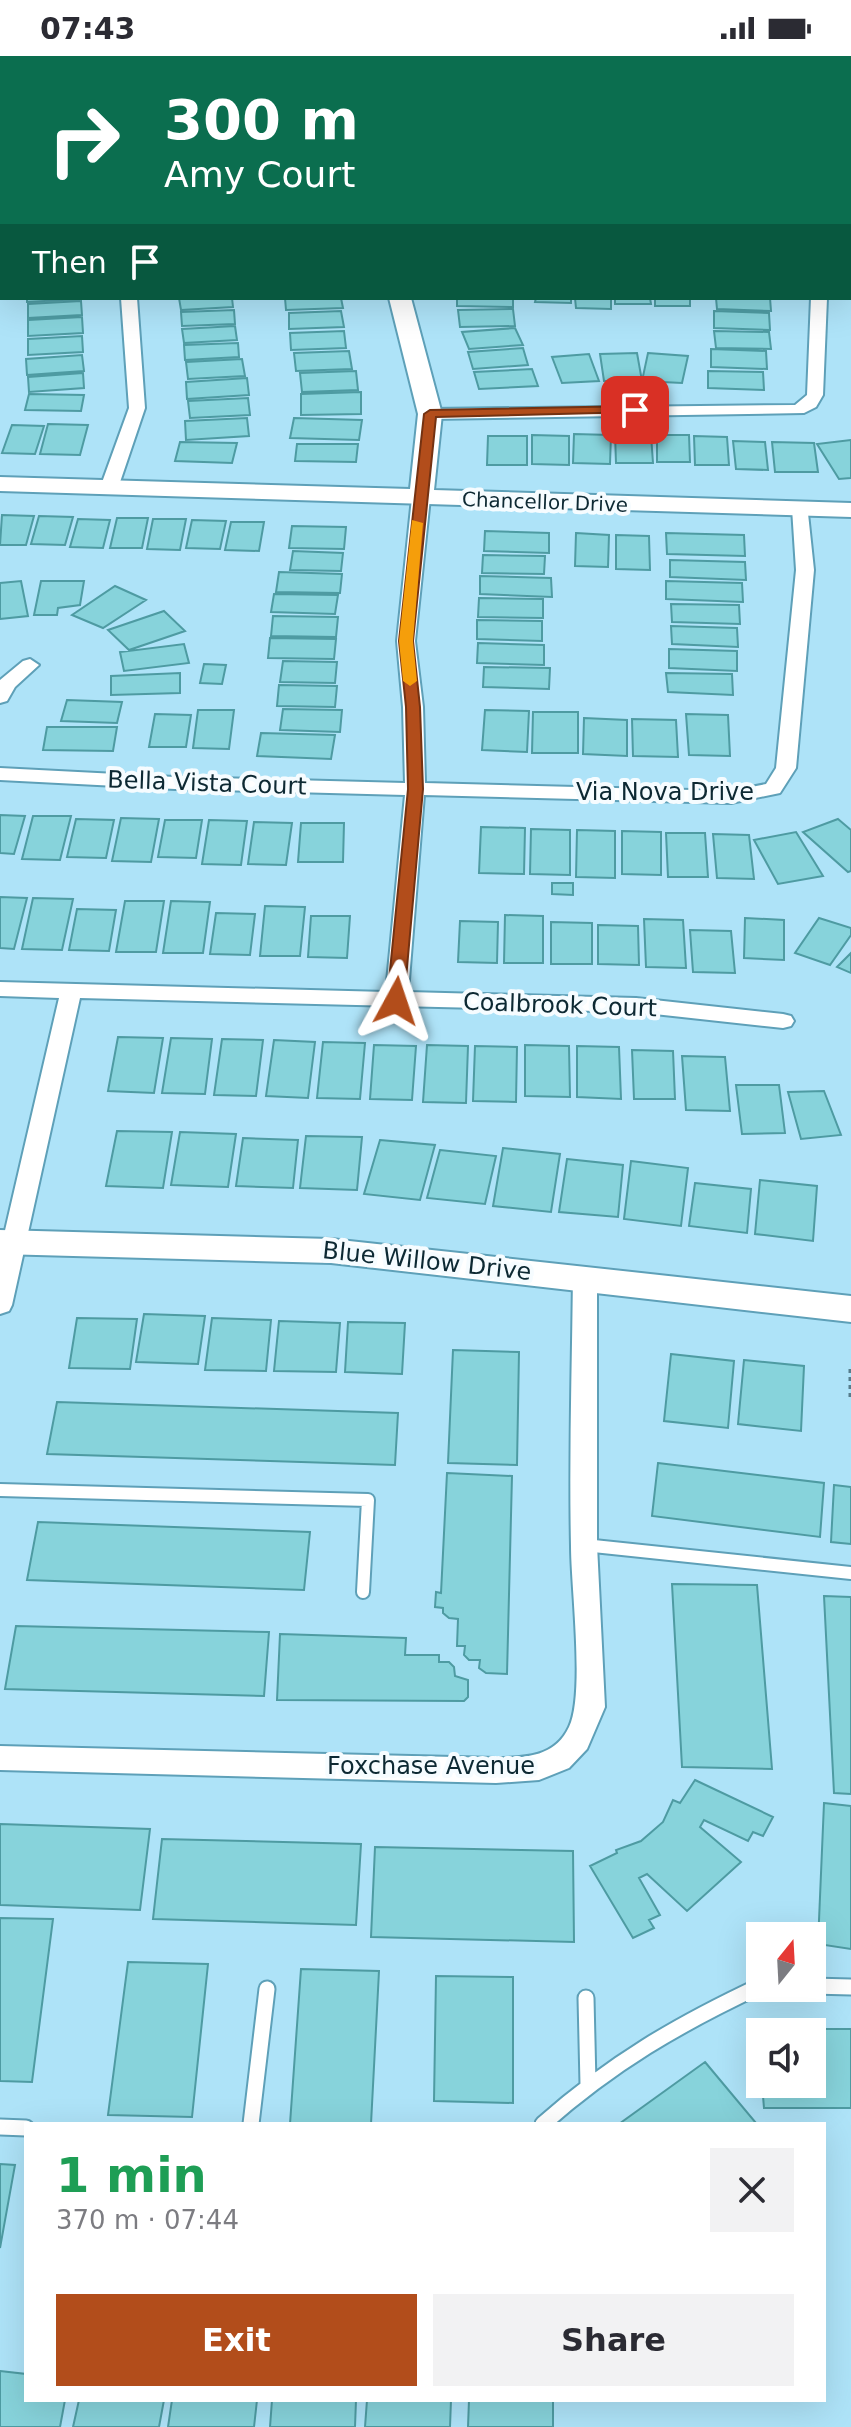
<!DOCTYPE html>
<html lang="en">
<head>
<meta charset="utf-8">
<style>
  body { margin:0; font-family:"DejaVu Sans",sans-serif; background:#f2f2f3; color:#2b2b33; height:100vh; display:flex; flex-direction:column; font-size:30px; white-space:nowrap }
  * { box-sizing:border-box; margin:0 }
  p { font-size:26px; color:#7c7c81 }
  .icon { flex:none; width:44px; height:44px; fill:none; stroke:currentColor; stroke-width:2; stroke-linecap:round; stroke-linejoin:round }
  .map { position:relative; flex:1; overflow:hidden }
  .sheet { position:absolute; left:24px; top:2066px; width:802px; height:280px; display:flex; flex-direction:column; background:#fff; border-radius:0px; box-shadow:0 8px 32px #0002 }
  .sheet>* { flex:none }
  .hud { position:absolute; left:0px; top:0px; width:852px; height:244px; box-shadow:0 8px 32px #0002; background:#0b6e4f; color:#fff; overflow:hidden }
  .needle { width:52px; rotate:18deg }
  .controls { position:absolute; left:746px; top:1866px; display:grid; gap:16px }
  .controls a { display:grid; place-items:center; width:80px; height:80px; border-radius:0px; background:#fff; box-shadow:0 8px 32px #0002; font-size:40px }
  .pin { position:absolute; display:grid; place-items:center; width:68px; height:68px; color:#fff; margin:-34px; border-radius:16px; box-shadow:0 4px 12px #0006 }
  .me { position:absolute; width:88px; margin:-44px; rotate:5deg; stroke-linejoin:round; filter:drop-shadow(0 0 6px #0008) }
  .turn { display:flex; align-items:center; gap:28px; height:168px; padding:0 32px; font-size:36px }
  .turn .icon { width:104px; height:104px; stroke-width:2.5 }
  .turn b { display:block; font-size:56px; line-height:68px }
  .then { display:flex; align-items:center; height:76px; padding:0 32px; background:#0003; gap:16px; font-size:30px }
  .round { display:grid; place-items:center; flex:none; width:84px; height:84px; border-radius:0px; background:#f2f2f3 }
  .overview { display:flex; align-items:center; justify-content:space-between; height:136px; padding:0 32px }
  h1 { font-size:48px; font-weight:800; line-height:60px; color:#1e9e55 }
  .primary-button { display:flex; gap:16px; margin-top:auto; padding:16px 32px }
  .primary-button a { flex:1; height:92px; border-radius:0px; background:#b24d1b; color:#fff; font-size:32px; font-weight:800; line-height:92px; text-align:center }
  .primary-button a+a { background:#f2f2f3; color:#2b2b33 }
  .status { display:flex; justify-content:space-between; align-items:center; height:56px; padding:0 40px; background:#fff; direction:ltr }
  .status svg { height:22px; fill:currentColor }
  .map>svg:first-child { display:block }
  .building { fill:#87d3db; stroke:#4e9ba2; stroke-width:2 }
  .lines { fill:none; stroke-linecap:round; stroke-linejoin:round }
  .lane-far1-casing { stroke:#5ea0b8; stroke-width:16 }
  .lane-casing { stroke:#5ea0b8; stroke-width:19 }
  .street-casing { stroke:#5ea0b8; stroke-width:4 }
  .secondary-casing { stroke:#5ea0b8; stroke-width:4 }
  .path { stroke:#567d8c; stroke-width:5; stroke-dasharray:4 4; stroke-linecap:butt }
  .lane-far1 { stroke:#fff; stroke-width:12 }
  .lane { stroke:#fff; stroke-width:15 }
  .street { fill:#fff; fill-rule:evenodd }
  .secondary { fill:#fff; fill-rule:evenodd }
  .route { fill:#b24d1b; stroke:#743212; stroke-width:2 }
  .slow { fill:#f59e0b }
  .labels { text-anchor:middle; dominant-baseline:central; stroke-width:8; stroke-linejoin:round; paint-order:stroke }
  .far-street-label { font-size:20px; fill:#0d2933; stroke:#f6fcff }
  .street-label { font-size:24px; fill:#0d2933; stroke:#f6fcff }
</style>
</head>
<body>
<div class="status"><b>07:43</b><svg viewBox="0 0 49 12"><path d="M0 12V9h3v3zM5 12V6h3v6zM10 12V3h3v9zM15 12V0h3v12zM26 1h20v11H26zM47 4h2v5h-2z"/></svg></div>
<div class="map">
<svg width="851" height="2371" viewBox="0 0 851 2371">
  <rect width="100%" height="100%" fill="#aee3f8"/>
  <path class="building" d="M27 242H80V243L27 246Z
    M179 242H232L233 251 181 254Z
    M285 242H341L343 252 286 254Z
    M457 242H513V251L457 250Z
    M536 242H571V247L535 246Z
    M575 242H611V253L576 252Z
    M615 242H650L651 248H615Z
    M655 242H690V250H655Z
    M716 242H770L771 255 717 253Z
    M81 245 82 259 28 262V248Z
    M513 253 515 270 460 271 458 254Z
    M234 254 235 268 182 270 181 256Z
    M341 255 344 271 289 273V257Z
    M714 255 769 257 770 274 714 272Z
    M82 261 83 277 28 280V264Z
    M235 270 237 284 184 287 182 273Z
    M515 272 523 289 469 293 462 276Z
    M344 275 346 292 291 294 290 277Z
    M714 275 769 276 771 293 716 292Z
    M82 280 83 296 28 299V283Z
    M238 287 239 301 185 304 184 289Z
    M523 292 528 309 473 313 468 296Z
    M711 293 766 295 767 313 711 311Z
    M349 295 352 313 296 315 294 297Z
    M637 297 642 325H604L600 298Z
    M648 297 688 300 682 327 642 325Z
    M589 298 599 325 562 327 552 301Z
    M82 299 84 315 27 319 26 303Z
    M242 303 245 320 188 323 186 306Z
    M532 313 538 330 479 333 474 316Z
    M356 315 358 334 302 336 300 317Z
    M708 315 763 316 764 334 708 332Z
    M83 317 84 332 29 336 28 321Z
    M247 322 249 339 187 343 186 326Z
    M361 336V358L301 359V338Z
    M29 338 84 339 81 355 25 354Z
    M248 342 250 359 190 362 188 345Z
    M247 362 249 380 186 384 185 365Z
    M294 362 362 364 359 384 290 382Z
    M48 368 88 369 80 399 40 398Z
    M12 369 44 370 35 398 2 397Z
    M574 378 611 379 610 408 573 407Z
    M615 378 651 379 653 407H616Z
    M532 379 569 380V409L532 408Z
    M657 379H689L690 406H657Z
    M488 380H527V409H487Z
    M694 380 727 381 729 409H695Z
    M851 384V422L839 423 817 388Z
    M733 385 765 386 768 414 736 413Z
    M180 386 237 387 232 407 175 405Z
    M772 386 814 387 818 416H775Z
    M297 388H358L356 406 295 405Z
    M2 459 34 460 26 489H0Z
    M39 460 73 461 65 489 31 488Z
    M117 462H148L142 492H110Z
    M78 463 110 464 103 492 70 491Z
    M153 463H186L180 494 147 493Z
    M192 464 226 465 220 493 186 492Z
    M231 466H264L259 495 225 494Z
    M292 470 346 471 344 493 289 492Z
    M485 475 549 477V497L484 495Z
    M576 477 609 479 608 511 575 510Z
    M666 477 744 479 745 500 667 498Z
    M616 479 649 480 650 514 616 513Z
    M293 495 343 497 341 515 290 514Z
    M483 499 545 500 544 518 482 517Z
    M670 504 745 506 746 524 670 521Z
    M279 516 342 518 340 537 276 536Z
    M480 520 551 522 552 541 480 538Z
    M21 525 28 560 0 563V527Z
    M41 525H84L80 549 58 552 57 559H34Z
    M666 525 742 527 743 546 666 543Z
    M115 530 146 544 103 572 72 559Z
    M274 538 338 539 335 558 271 556Z
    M479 542 543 543V562L478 561Z
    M671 548 739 549 740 568 672 566Z
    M164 555 185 575 129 594 108 574Z
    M273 560 338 561 336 581 271 580Z
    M477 564 542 565V585L477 583Z
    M671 570 737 572 738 591 672 588Z
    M270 582 336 583 334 603 268 602Z
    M478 587 544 589V609L477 607Z
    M184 588 189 607 124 615 120 596Z
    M669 593 737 595V615L669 612Z
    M283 605 337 606 335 627 280 626Z
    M204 608 226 609 222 628 200 627Z
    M484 611 550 612 549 633 483 631Z
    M180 617V637L111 639V620Z
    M666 617 732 618 733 639 668 636Z
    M279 629 337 630 335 651 277 650Z
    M67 644 122 646 117 667 61 665Z
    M283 653 342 654 340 676 280 674Z
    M198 654H234L229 693 193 692Z
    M485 654 529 655 527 696 482 694Z
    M533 656H578V697H532Z
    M155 658 191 659 186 691H149Z
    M686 658 728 659 730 700 689 699Z
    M584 662 627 664V700L583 698Z
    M632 663 676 664 678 701 633 700Z
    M47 671H117L113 695 43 694Z
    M261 677 335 679 331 703 257 700Z
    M0 759 25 760 14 798 0 797Z
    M33 760H71L60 804 22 803Z
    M121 762 159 763 151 806 112 805Z
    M76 763 114 764 106 802 67 801Z
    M838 763 851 774V815L848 816 803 776Z
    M165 764H202L196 802 158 801Z
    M209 764 247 765 241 809 202 808Z
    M254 766 292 767 286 809 248 808Z
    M301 767H344L343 806H298Z
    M481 771 525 772 524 818 479 817Z
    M531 773 570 774V819L530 818Z
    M577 774 615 775V822L576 821Z
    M622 775 661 776V819L622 818Z
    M796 776 823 820 778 828 754 784Z
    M666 777H705L708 821H668Z
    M713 778 749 779 754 823 717 822Z
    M552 827H573V839L552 838Z
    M0 841 27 842 14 893 0 892Z
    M33 842 73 843 62 894 22 893Z
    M125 845H164L156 896H116Z
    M171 845 210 846 203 897H163Z
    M265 850 305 851 300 900H260Z
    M77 853 116 854 109 895 69 894Z
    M216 857 255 858 250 899 210 898Z
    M505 859 543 860V907H504Z
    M311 860H350L347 902 308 901Z
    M745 862 784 864V904L744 902Z
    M819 862 851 872V879L830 909 795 897Z
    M644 863 683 864 686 912 646 911Z
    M460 865 498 866 497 907 458 906Z
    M551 866 592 867V908H551Z
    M598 869 638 870 639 909 598 908Z
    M690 874 731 875 735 917 693 916Z
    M851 897V917L837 911Z
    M118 981 163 982 154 1037 108 1035Z
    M171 982 212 983 205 1038 162 1037Z
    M222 983 263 984 256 1040 214 1039Z
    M274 984 315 986 308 1042 266 1040Z
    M323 986 365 987 360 1043 317 1042Z
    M374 989 416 990 412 1044 370 1043Z
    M427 989 468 990 466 1047 423 1046Z
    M525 989 569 990 570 1041 525 1040Z
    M475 990 517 991 516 1046 473 1045Z
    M577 990 619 991 621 1043 577 1041Z
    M632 994 673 995 675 1043H634Z
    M682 1000 725 1001 730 1055 686 1054Z
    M736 1029H779L785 1077 742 1078Z
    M824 1035 841 1079 801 1083 788 1036Z
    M117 1075 172 1076 163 1132 106 1130Z
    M180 1076 236 1078 228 1131 171 1129Z
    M306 1080 362 1081 357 1134 300 1132Z
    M243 1082 298 1084 293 1132 236 1130Z
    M380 1084 435 1089 420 1144 364 1138Z
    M503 1092 560 1098 551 1156 493 1150Z
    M440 1094 496 1100 485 1148 427 1142Z
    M567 1103 623 1109 618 1161 559 1156Z
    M631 1105 688 1112 681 1170 624 1163Z
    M760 1124 817 1130 813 1185 755 1178Z
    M695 1127 751 1133 747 1177 689 1170Z
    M144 1258 205 1260 198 1308 136 1306Z
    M77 1262 137 1263 130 1313 69 1312Z
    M212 1262 271 1264 266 1315 205 1314Z
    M279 1265 340 1267 336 1316 274 1315Z
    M348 1266 405 1267 402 1318 345 1316Z
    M453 1294 519 1296 517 1409 448 1407Z
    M671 1298 734 1305 728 1372 664 1365Z
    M744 1304 804 1310 801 1375 738 1368Z
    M57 1346 398 1357 395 1409 47 1398Z
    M658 1407 824 1427 820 1481 652 1460Z
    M447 1417 512 1420 507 1618 486 1617 479 1612 480 1604H469L464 1599 465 1590H457L458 1563 449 1562 443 1557V1552L435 1551 436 1536 441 1537Z
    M834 1429 851 1431V1488L831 1486Z
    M38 1466 310 1476 304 1534 27 1524Z
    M672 1528 757 1529 772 1713 682 1711Z
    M824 1540 851 1541V1738L834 1737Z
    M16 1570 269 1576 264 1640 5 1633Z
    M280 1578 406 1582 405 1599H439V1606H449L454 1611 455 1620 468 1624V1641L464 1645 277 1644Z
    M695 1724 773 1761 763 1780 753 1776 748 1785 704 1764 700 1771 741 1806 687 1855 647 1818 639 1822 660 1859 649 1864 654 1872 633 1882 590 1810 617 1797 616 1794 641 1785 663 1766 673 1744 680 1747Z
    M824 1747 851 1750V1893L818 1888Z
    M0 1768 150 1773 140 1854 0 1849Z
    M162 1783 361 1788 356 1869 153 1863Z
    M375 1791 573 1795 574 1886 371 1881Z
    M0 1862 53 1863 32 2026 0 2025Z
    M128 1906 208 1908 192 2061 108 2059Z
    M301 1913 379 1915 371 2068H290Z
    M436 1920 513 1921V2047L434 2045Z
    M757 1973H851V2052H764L762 2028H812V1976H760V2008Z
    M705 2006 756 2067 619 2068Z
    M0 2108 15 2109 0 2192Z
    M0 2315 26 2318V2344H65L60 2371H0Z
    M79 2344H164L159 2371H73Z
    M172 2344H257L254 2371H168Z
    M272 2344H356L355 2371H270Z
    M367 2344H451L450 2371H365Z
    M469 2344H553V2371H468Z"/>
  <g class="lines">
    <defs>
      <path id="lane-far1" d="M0 1434 368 1444 363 1536
        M584 1489 851 1517"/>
      <path id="lane" d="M812 1930 851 1931
        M586 1942 588 2028
        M251 2068 267 1933
        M543 2068C612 2007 677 1969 760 1930
        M0 2071 26 2072"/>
      <path id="street" d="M217 0H232L215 2Z
        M683 0H724L726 2H685Z
        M839 0H851V4L839 2Z
        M0 78H2V86H0Z
        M0 185H2V193H0Z
        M121 242H137L145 352 118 432 109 437 100 432 129 352Z
        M811 242H827L823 339 816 351 804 357 430 363 422 358 430 353 795 349 807 339Z
        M421 437 430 442 415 585 423 651 425 727 731 735 766 728 776 712 796 514 792 452 795 448H807L814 514 796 712 780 737 731 747 424 739 408 936 636 942 783 958 791 960 794 965 791 970 783 972 636 956 80 942 12 1249 9 1255 0 1258V1196L59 942 0 940V926L386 936 405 739 175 733 0 724V712L175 721 405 727 403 651 397 585 412 442Z
        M30 603 39 609 15 631 7 645 0 647V624L23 605Z
        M585 1212 594 1215 597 1221V1489L605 1651 587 1693 569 1712 539 1724 496 1727 0 1714V1690L496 1702C525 1702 555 1701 569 1671 585 1638 571 1532 571 1490 569 1400 572 1310 573 1221L576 1215Z"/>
      <path id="secondary" d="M389 242H411L442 358 434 434 851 447V461L0 435V421L410 433 418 358Z
        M0 1174 331 1183 851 1240V1266L331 1207 0 1198Z"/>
    </defs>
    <use href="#lane-far1" class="lane-far1-casing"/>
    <use href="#lane" class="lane-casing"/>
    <use href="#street" class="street-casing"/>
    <use href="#secondary" class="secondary-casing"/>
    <path class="path" d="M851 1313V1343"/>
    <use href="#lane-far1" class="lane-far1"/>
    <use href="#lane" class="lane"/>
    <use href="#street" class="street"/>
    <use href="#secondary" class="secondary"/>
  </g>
  <path class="route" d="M635 350 641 354 639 356 436 361 413 585 420 651 423 733 404 945 401 949H390L387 945 408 733 406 651 399 585 424 358 430 354Z"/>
  <path class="slow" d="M412 464 423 467 413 585 417 625 410 630 403 625 399 585Z"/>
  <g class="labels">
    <g class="far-street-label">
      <text transform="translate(545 446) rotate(2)">Chancellor Drive</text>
    </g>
    <g class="street-label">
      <text transform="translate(207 727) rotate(2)">Bella Vista Court</text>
      <text x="665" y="736">Via Nova Drive</text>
      <text transform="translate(560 949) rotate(2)">Coalbrook Court</text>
      <text transform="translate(427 1205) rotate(6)">Blue Willow Drive</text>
      <text x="431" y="1710">Foxchase Avenue</text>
    </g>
  </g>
</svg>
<div class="controls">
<a><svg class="needle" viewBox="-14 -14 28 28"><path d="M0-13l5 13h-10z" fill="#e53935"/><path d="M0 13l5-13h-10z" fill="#7c7c81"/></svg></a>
<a><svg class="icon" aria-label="sound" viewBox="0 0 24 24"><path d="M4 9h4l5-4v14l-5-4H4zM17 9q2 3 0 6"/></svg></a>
</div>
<div class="pin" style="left:635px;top:354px;background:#d93025"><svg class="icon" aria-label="arrive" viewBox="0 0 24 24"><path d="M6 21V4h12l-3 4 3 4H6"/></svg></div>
<svg class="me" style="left:396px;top:945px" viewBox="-20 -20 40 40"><path d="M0-17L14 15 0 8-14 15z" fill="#b24d1b" stroke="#fff" stroke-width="4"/></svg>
<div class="hud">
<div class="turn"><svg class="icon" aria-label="right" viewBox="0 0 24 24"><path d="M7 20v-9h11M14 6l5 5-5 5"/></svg><div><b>300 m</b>Amy Court</div></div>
<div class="then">Then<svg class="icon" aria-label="arrive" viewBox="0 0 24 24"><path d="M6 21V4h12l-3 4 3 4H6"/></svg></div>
</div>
<section class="sheet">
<div class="overview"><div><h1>1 min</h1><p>370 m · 07:44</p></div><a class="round"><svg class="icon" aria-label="close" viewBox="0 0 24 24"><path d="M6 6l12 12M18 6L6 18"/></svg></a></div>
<div class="primary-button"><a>Exit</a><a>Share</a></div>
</section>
</div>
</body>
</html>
